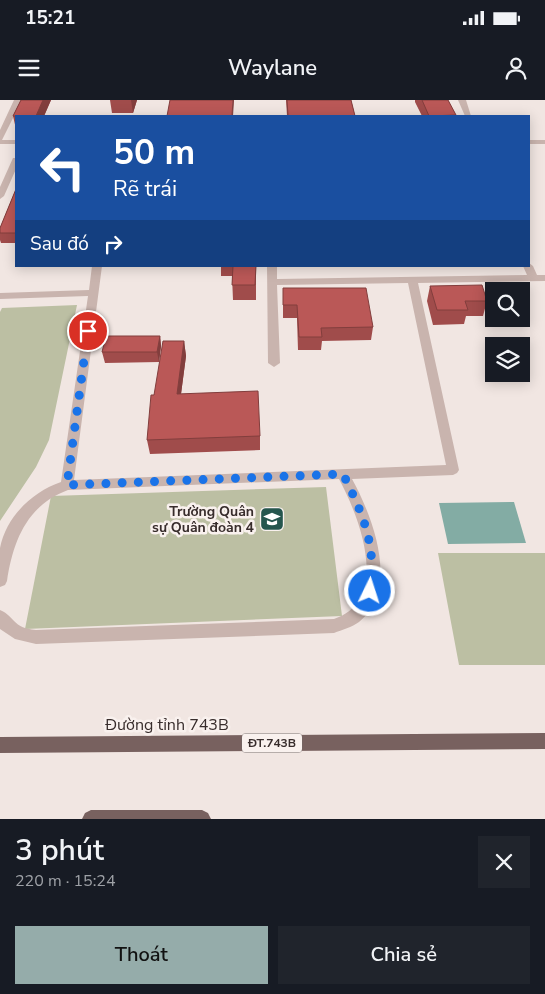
<!DOCTYPE html>
<html lang="vi">
<head>
<meta charset="utf-8">
<style>
  body { margin:0; font-family:"Nunito Sans",sans-serif; background:#20242c; color:#f1f3f6; height:100vh; display:flex; flex-direction:column; font-size:19px; white-space:nowrap }
  * { box-sizing:border-box; margin:0 }
  p { font-size:16px; color:#9ea1a6 }
  .icon { flex:none; width:28px; height:28px; fill:none; stroke:currentColor; stroke-width:2; stroke-linecap:round; stroke-linejoin:round }
  .map { position:relative; height:719px; overflow:hidden }
  .drawer { display:flex; flex-direction:column; background:#171b24; flex:1 }
  .drawer>* { flex:none }
  .guide { position:absolute; left:15px; top:15px; width:515px; height:152px; border-radius:0px; box-shadow:0 2px 12px #0003; background:#1a4fa0; color:#fff; overflow:hidden }
  .buttons { position:absolute; left:485px; top:182px; display:grid; gap:10px }
  .buttons a { display:grid; place-items:center; width:45px; height:45px; border-radius:0px; background:#171b24; box-shadow:0 2px 12px #0003; font-size:25px }
  .pin { position:absolute; display:grid; place-items:center; width:42px; height:42px; color:#fff; margin:-21px; border:2px solid #fff; border-radius:50%; box-shadow:0 1px 5px #0007 }
  .me { position:absolute; width:55px; margin:-28px; rotate:4deg; stroke-linejoin:round; filter:drop-shadow(0 0 4px #0008) }
  .turn { display:flex; align-items:center; gap:18px; height:105px; padding:0 15px; font-size:22px }
  .turn .icon { width:65px; height:65px; stroke-width:2.5 }
  .turn b { display:block; font-size:35px; line-height:42px }
  .then { display:flex; align-items:center; height:48px; padding:0 15px; background:#0003; gap:10px; font-size:19px }
  .round { display:grid; place-items:center; flex:none; width:52px; height:52px; border-radius:0px; background:#20242c }
  .summary { display:flex; align-items:center; justify-content:space-between; height:85px; padding:0 15px }
  h1 { font-size:30px; font-weight:600; line-height:38px }
  .button { display:flex; gap:10px; margin-top:auto; padding:10px 15px }
  .button a { flex:1; height:58px; border-radius:0px; background:#95acaa; color:#111; font-size:20px; font-weight:600; line-height:58px; text-align:center }
  .button a+a { background:#20242c; color:#f1f3f6 }
  .status { display:flex; justify-content:space-between; align-items:center; height:35px; padding:0 25px; background:#171b24; direction:ltr }
  .status svg { height:14px; fill:currentColor }
  header { display:flex; justify-content:space-between; align-items:center; height:65px; padding:0 15px; background:#171b24; font-size:22px; font-weight:600 }
  .map>svg:first-child { display:block }
  .green { fill:#bcbfa3 }
  .water { fill:#83aca4 }
  .lines { fill:none; stroke-linecap:round; stroke-linejoin:round }
  .minor { fill:#c9b4ae; fill-rule:evenodd }
  .major { fill:#78615f; fill-rule:evenodd }
  .wall { fill:#a04c4b }
  .shaded-wall { fill:#823e3d }
  .building { fill:#ba5857; stroke:#823e3d }
  .route { stroke:#1a73e8; stroke-width:9; stroke-dasharray:0 16.2 }
  .labels { text-anchor:middle; dominant-baseline:central; stroke-width:5; stroke-linejoin:round; paint-order:stroke }
  .shield { fill:#f9f1ee; stroke:#726866; stroke-width:1 }
  .shield-label { font-size:12px; font-weight:bold; fill:#382d2c }
  .poi-label { font-size:14px; font-weight:bold; fill:#382d2c; stroke:#f9f1ee; text-anchor:end }
  .near-street-label { font-size:16px; fill:#382d2c; stroke:#f9f1ee }
</style>
</head>
<body>
<div class="status"><b>15:21</b><svg viewBox="0 0 49 12"><path d="M0 12V9h3v3zM5 12V6h3v6zM10 12V3h3v9zM15 12V0h3v12zM26 1h20v11H26zM47 4h2v5h-2z"/></svg></div>
<header><svg class="icon" aria-label="menu" viewBox="0 0 24 24"><path d="M4 6h16M4 12h16M4 18h16"/></svg>Waylane<svg class="icon" aria-label="person" viewBox="0 0 24 24"><circle cx="12" cy="8" r="4"/><path d="M4 21q1-7 8-7t8 7"/></svg></header>
<div class="map">
<svg width="545" height="719" viewBox="0 0 545 719">
  <rect width="100%" height="100%" fill="#f1e6e2"/>
  <path class="green" d="M77 205 49 340 36 367 0 421V212L2 208Z
    M326 387 342 516 25 529 51 396Z
    M438 453H545V565H459Z"/>
  <path class="water" d="M514 402 526 443 448 444 439 403Z"/>
  <g class="lines">
    <path class="minor" d="M14 0H22L2 40H16V44H0V30Z
      M458 0H466L471 16H465Z
      M529 40H545V44H529Z
      M13 58H16V69L4 96 0 99V87Z
      M529 163 533 166 537 175H545V181L418 183 459 370 457 373 453 375 352 379C372 415 401 489 359 522 352 527 342 530 334 533L36 544 15 539 0 529V510C15 516 12 528 36 530L334 519C392 500 359 416 339 379L68 390C27 405 13 441 7 481L5 485 0 487C0 475 0 460 0 448 6 417 32 392 61 382L88 196 0 199V193L89 190 92 166H102L74 380 446 365 408 183 277 185 280 263 274 267 268 263 267 166H277V179L527 175 523 166H529Z"/>
    <path class="major" d="M545 633V649L0 653V637Z
      M91 710H202L208 713 211 719H82L85 713Z"/>
  </g>
  <path class="wall" d="M21 0H51L44 16H16V29L13 16Z
    M110 0H137L133 13H112Z
    M286 0H351L355 16H287Z
    M415 0H448L456 16H422L415 2Z
    M16 89V143H1L0 140V128Z
    M221 166H256V200H233L232 176H221Z
    M430 186 487 201 483 216H466L464 224 433 225 427 201Z
    M283 188 373 227 371 240 322 241 321 250H298L297 218H283Z
    M160 236 161 246 159 262 105 263 102 252Z
    M184 241 186 256 181 294 260 336V350L150 354 147 340 154 295Z"/>
  <path class="shaded-wall" d="M43 0H51L44 16H36Z
    M131 0H137L133 13Z
    M233 0H234L233 16H232Z
    M160 236 161 246 159 262 157 252Z
    M184 241 186 256 179 309 177 294Z"/>
  <path class="building" d="M21 0H43L36 16H13Z
    M170 0H233L232 16H167Z
    M287 0H351L355 16H288Z
    M422 0H448L456 15 429 16Z
    M16 89V133H0V128Z
    M233 166H256L255 185H232Z
    M482 185 487 201H465L468 210H437L430 186Z
    M283 188H366L373 227 321 228 322 237H299L297 205H283Z
    M106 236H160L157 252H102Z
    M163 241H184L177 294 258 291 260 336 147 340 151 295H154Z"/>
  <g class="lines">
    <path class="route" d="M88 231 67 385 343 374C363 414 377 446 370 491"/>
  </g>
  <defs>
    <symbol id="school-square" viewBox="-11 -11 22 22"><rect x="-9" y="-9" width="18" height="18" rx="4" fill="#25564e" stroke="#f9f1ee"/><path d="M0-5L7-2L0 1L-7-2ZM-4 1L0 2.5L4 1V4Q0 6-4 4Z" fill="#fff"/></symbol>
  </defs>
  <g fill-rule="evenodd">
    <use href="#school-square" x="258" y="405" width="28" height="28"/>
  </g>
  <g class="labels">
    <rect class="shield" x="242" y="633.5" width="60" height="19" rx="4"/>
    <g class="shield-label">
      <text x="272" y="643">ĐT.743B</text>
    </g>
    <g class="poi-label">
      <text x="254" y="411">Trường Quân<tspan x="254" dy="16">sự Quân đoàn 4</tspan></text>
    </g>
    <g class="near-street-label">
      <text x="167" y="625">Đường tỉnh 743B</text>
    </g>
  </g>
</svg>
<div class="buttons">
<a><svg class="icon" aria-label="search" viewBox="0 0 24 24"><circle cx="10" cy="10" r="6"/><path d="M15 15l6 6"/></svg></a>
<a><svg class="icon" aria-label="layers" viewBox="0 0 24 24"><path d="M12 4l9 5-9 5-9-5zM3 14l9 5 9-5"/></svg></a>
</div>
<div class="pin" style="left:88px;top:231px;background:#d93025"><svg class="icon" aria-label="arrive" viewBox="0 0 24 24"><path d="M6 21V4h12l-3 4 3 4H6"/></svg></div>
<svg class="me" style="left:370px;top:491px" viewBox="-20 -20 40 40"><circle r="17" fill="#1a73e8" stroke="#fff" stroke-width="3"/><path d="M0-11L8 9 0 5-8 9z" fill="#fff"/></svg>
<div class="guide">
<div class="turn"><svg class="icon" aria-label="left" viewBox="0 0 24 24"><path d="M17 20v-9H6M10 6l-5 5 5 5"/></svg><div><b>50 m</b>Rẽ trái</div></div>
<div class="then">Sau đó<svg class="icon" aria-label="right" viewBox="0 0 24 24"><path d="M7 20v-9h11M14 6l5 5-5 5"/></svg></div>
</div>
</div>
<section class="drawer">
<div class="summary"><div><h1>3 phút</h1><p>220 m · 15:24</p></div><a class="round"><svg class="icon" aria-label="close" viewBox="0 0 24 24"><path d="M6 6l12 12M18 6L6 18"/></svg></a></div>
<div class="button"><a>Thoát</a><a>Chia sẻ</a></div>
</section>
</body>
</html>
